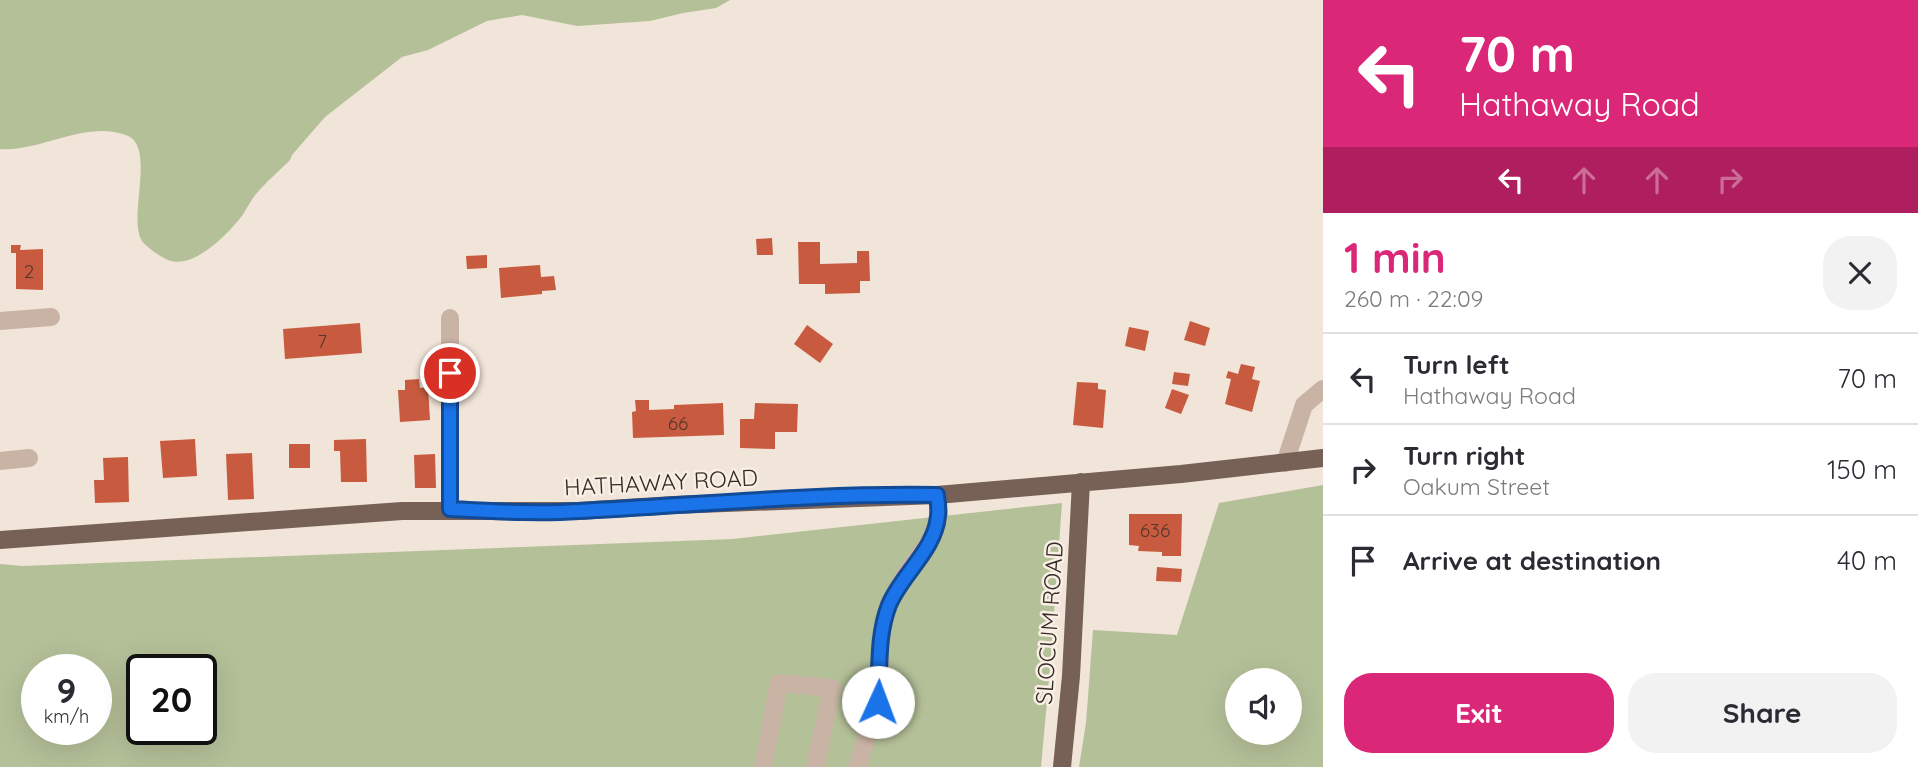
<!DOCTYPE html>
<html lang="en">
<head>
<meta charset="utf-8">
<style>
  body { margin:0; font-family:Quicksand,sans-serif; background:#f2f2f3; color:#2b2b33; height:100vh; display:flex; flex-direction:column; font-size:26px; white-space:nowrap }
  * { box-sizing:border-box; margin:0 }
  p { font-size:23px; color:#7c7c81 }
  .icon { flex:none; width:38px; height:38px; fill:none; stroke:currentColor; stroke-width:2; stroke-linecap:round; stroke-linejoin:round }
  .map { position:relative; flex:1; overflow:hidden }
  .details { display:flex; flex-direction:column; background:#fff; width:595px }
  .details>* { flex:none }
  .guide { background:#db2777; color:#fff; overflow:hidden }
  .fabs { position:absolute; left:1225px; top:668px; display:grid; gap:14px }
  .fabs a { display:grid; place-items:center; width:77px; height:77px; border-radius:50%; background:#fff; box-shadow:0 7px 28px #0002; font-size:35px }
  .speed { position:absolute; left:21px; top:654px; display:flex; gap:14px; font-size:35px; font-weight:700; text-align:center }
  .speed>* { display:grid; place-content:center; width:91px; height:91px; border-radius:50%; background:#fff; box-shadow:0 7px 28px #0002; line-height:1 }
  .speed small { font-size:18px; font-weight:400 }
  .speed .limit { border:4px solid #111; border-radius:10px; background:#fff; color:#111 }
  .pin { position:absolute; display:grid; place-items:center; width:60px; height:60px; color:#fff; margin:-30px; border:4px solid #fff; border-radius:50%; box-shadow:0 2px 7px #0007 }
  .me { position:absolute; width:77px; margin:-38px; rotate:2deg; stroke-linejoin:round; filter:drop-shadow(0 0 5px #0008) }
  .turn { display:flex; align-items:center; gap:24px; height:147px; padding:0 21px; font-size:32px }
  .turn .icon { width:91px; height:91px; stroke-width:2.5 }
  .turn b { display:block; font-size:49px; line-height:60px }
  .lanes { display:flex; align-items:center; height:66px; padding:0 21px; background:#0003; justify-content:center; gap:35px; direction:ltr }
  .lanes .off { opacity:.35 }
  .round { display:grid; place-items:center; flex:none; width:74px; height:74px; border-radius:28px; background:#f2f2f3 }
  .overview { display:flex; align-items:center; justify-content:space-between; height:119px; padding:0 21px }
  h1 { font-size:42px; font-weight:700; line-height:52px; color:#db2777 }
  .button { display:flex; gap:14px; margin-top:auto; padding:14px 21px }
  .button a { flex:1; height:80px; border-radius:28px; background:#db2777; color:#fff; font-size:28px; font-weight:700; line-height:80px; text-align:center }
  .button a+a { background:#f2f2f3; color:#2b2b33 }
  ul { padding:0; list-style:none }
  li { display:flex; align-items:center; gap:21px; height:91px; padding:0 21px; border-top:2px solid #e1e1e2 }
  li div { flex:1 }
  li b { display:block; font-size:26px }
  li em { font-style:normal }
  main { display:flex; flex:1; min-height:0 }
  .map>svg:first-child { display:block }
  .green { fill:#b4c098; fill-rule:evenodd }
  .building { fill:#c85b3f }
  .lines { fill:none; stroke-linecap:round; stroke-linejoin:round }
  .minor { stroke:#c9b3a4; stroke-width:18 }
  .major { stroke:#776056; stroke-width:18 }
  .route-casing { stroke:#114b97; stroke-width:18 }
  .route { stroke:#1a73e8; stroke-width:12 }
  .labels { text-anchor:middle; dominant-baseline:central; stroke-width:5; stroke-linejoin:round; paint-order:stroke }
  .number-label { font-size:19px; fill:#5a362c }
  .street-label { font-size:23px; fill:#352a26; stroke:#f9efe4 }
</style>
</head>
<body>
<main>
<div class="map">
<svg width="1323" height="767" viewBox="0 0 1323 767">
  <rect width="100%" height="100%" fill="#f1e4d8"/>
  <path class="green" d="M0 0H730L716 8 683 13 650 21 577 26 522 15 487 21 428 50 402 57 325 117 292 155 290 160C279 171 266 182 256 194 250 201 247 209 242 216 227 235 193 270 168 260 161 257 146 247 142 241 127 216 157 146 126 135 85 120 41 152 0 149Z
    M1323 485V767H1079L1086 723 1093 630 1177 635 1219 503ZM1237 681H1290V733H1237Z
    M1062 503 1050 668 1041 767H0V564L22 566 733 539ZM37 670H96V730H37ZM142 670H201V730H142Z"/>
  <path class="building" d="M772 238 773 255H757L756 239Z
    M798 242H820V264L857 263V251H869L870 281H860V293L825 294V284H799Z
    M11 245H21L20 250 43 249V290L16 289V253H11Z
    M487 255V268L467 269 466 256Z
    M540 265 541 277 554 276 556 290 542 291V294L501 298 499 268Z
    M1190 321 1210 328 1205 346 1184 340Z
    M360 323 362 353 285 359 283 329Z
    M807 325 833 344 820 363 794 344Z
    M1129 327 1149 331 1145 351 1125 346Z
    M1241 364 1255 367 1252 379 1260 381 1252 412 1225 404 1231 379 1226 378 1228 371 1238 374Z
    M1174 372 1190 374 1188 386 1172 384Z
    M419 379 420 388 428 387 430 420 400 422 398 390H405V380Z
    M1077 382 1098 383V389L1106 390 1103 428 1073 425Z
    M1172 389 1189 395 1181 414 1165 408Z
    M635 400H649V410L674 409V405L723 403 724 435 633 438 632 412 636 411Z
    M755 403 798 404 797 432H775V449L740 448V419H754Z
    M195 439 197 476 163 478 160 441Z
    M366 439 367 482H341L340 451H334V440Z
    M289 444H310V468H289Z
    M252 453 254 499 228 500 226 454Z
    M435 454 436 488H415L414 455Z
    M128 457 129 502 95 503 94 480H104L103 458Z
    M1129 514H1182L1181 556H1162V552L1138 551 1139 546 1129 545Z
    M1157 567 1182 569 1181 582 1156 581Z"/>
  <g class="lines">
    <path class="minor" d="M450 318V509
      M0 321 51 317
      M0 461 29 458
      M1285 463 1304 405 1323 389
      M763 767 779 683 832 688 815 767
      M857 767 878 702 882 630 888 606 904 576 931 539 939 516 937 495"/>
    <path class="major" d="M0 540 402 511H578L674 505 937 495 1181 474 1323 458
      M1062 767 1071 676 1081 482"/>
  </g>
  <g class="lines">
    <defs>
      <path id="route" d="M450 373V509C493 511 536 514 579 511 698 505 818 493 937 495 938 502 939 509 938 516 935 550 901 575 889 605 877 635 880 671 878 702"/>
    </defs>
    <use href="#route" class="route-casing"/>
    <use href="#route" class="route"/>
  </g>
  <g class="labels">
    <g class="number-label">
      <text x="29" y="271">2</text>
      <text x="322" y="341">7</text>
      <text x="678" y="423">66</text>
      <text x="1155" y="530">636</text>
    </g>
    <g class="street-label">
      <text transform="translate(661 482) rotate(-3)">HATHAWAY ROAD</text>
      <text transform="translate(1049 623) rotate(-86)">SLOCUM ROAD</text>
    </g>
  </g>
</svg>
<div class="fabs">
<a><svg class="icon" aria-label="sound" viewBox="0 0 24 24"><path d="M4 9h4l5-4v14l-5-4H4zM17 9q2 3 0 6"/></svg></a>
</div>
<div class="speed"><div>9<small>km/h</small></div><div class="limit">20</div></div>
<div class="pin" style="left:450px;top:373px;background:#d93025"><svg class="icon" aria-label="arrive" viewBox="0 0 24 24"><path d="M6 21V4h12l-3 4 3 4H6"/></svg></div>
<svg class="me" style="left:878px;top:702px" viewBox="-20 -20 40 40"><circle r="19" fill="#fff"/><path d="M0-13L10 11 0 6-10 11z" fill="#1a73e8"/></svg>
</div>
<section class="details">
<div class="guide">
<div class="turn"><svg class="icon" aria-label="left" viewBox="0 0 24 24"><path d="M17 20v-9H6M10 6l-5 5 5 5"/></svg><div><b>70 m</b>Hathaway Road</div></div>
<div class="lanes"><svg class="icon" aria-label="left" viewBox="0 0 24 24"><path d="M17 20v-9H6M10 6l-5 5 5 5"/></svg><svg class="icon off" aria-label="ahead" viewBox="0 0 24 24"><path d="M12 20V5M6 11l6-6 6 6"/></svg><svg class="icon off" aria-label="ahead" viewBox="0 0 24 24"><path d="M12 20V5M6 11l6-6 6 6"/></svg><svg class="icon off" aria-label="right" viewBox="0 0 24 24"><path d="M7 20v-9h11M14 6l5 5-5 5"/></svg></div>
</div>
<div class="overview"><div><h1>1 min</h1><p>260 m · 22:09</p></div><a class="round"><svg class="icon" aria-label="close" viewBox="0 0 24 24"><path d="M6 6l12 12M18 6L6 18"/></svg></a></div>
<ul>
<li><svg class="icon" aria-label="left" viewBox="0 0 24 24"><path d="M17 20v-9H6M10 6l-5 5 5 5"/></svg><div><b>Turn left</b><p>Hathaway Road</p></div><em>70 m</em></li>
<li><svg class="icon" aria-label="right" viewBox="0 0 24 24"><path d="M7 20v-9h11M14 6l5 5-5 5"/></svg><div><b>Turn right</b><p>Oakum Street</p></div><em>150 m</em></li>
<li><svg class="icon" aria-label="arrive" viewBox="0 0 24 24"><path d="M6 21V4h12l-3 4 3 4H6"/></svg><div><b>Arrive at destination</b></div><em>40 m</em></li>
</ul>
<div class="button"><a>Exit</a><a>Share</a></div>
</section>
</main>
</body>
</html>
